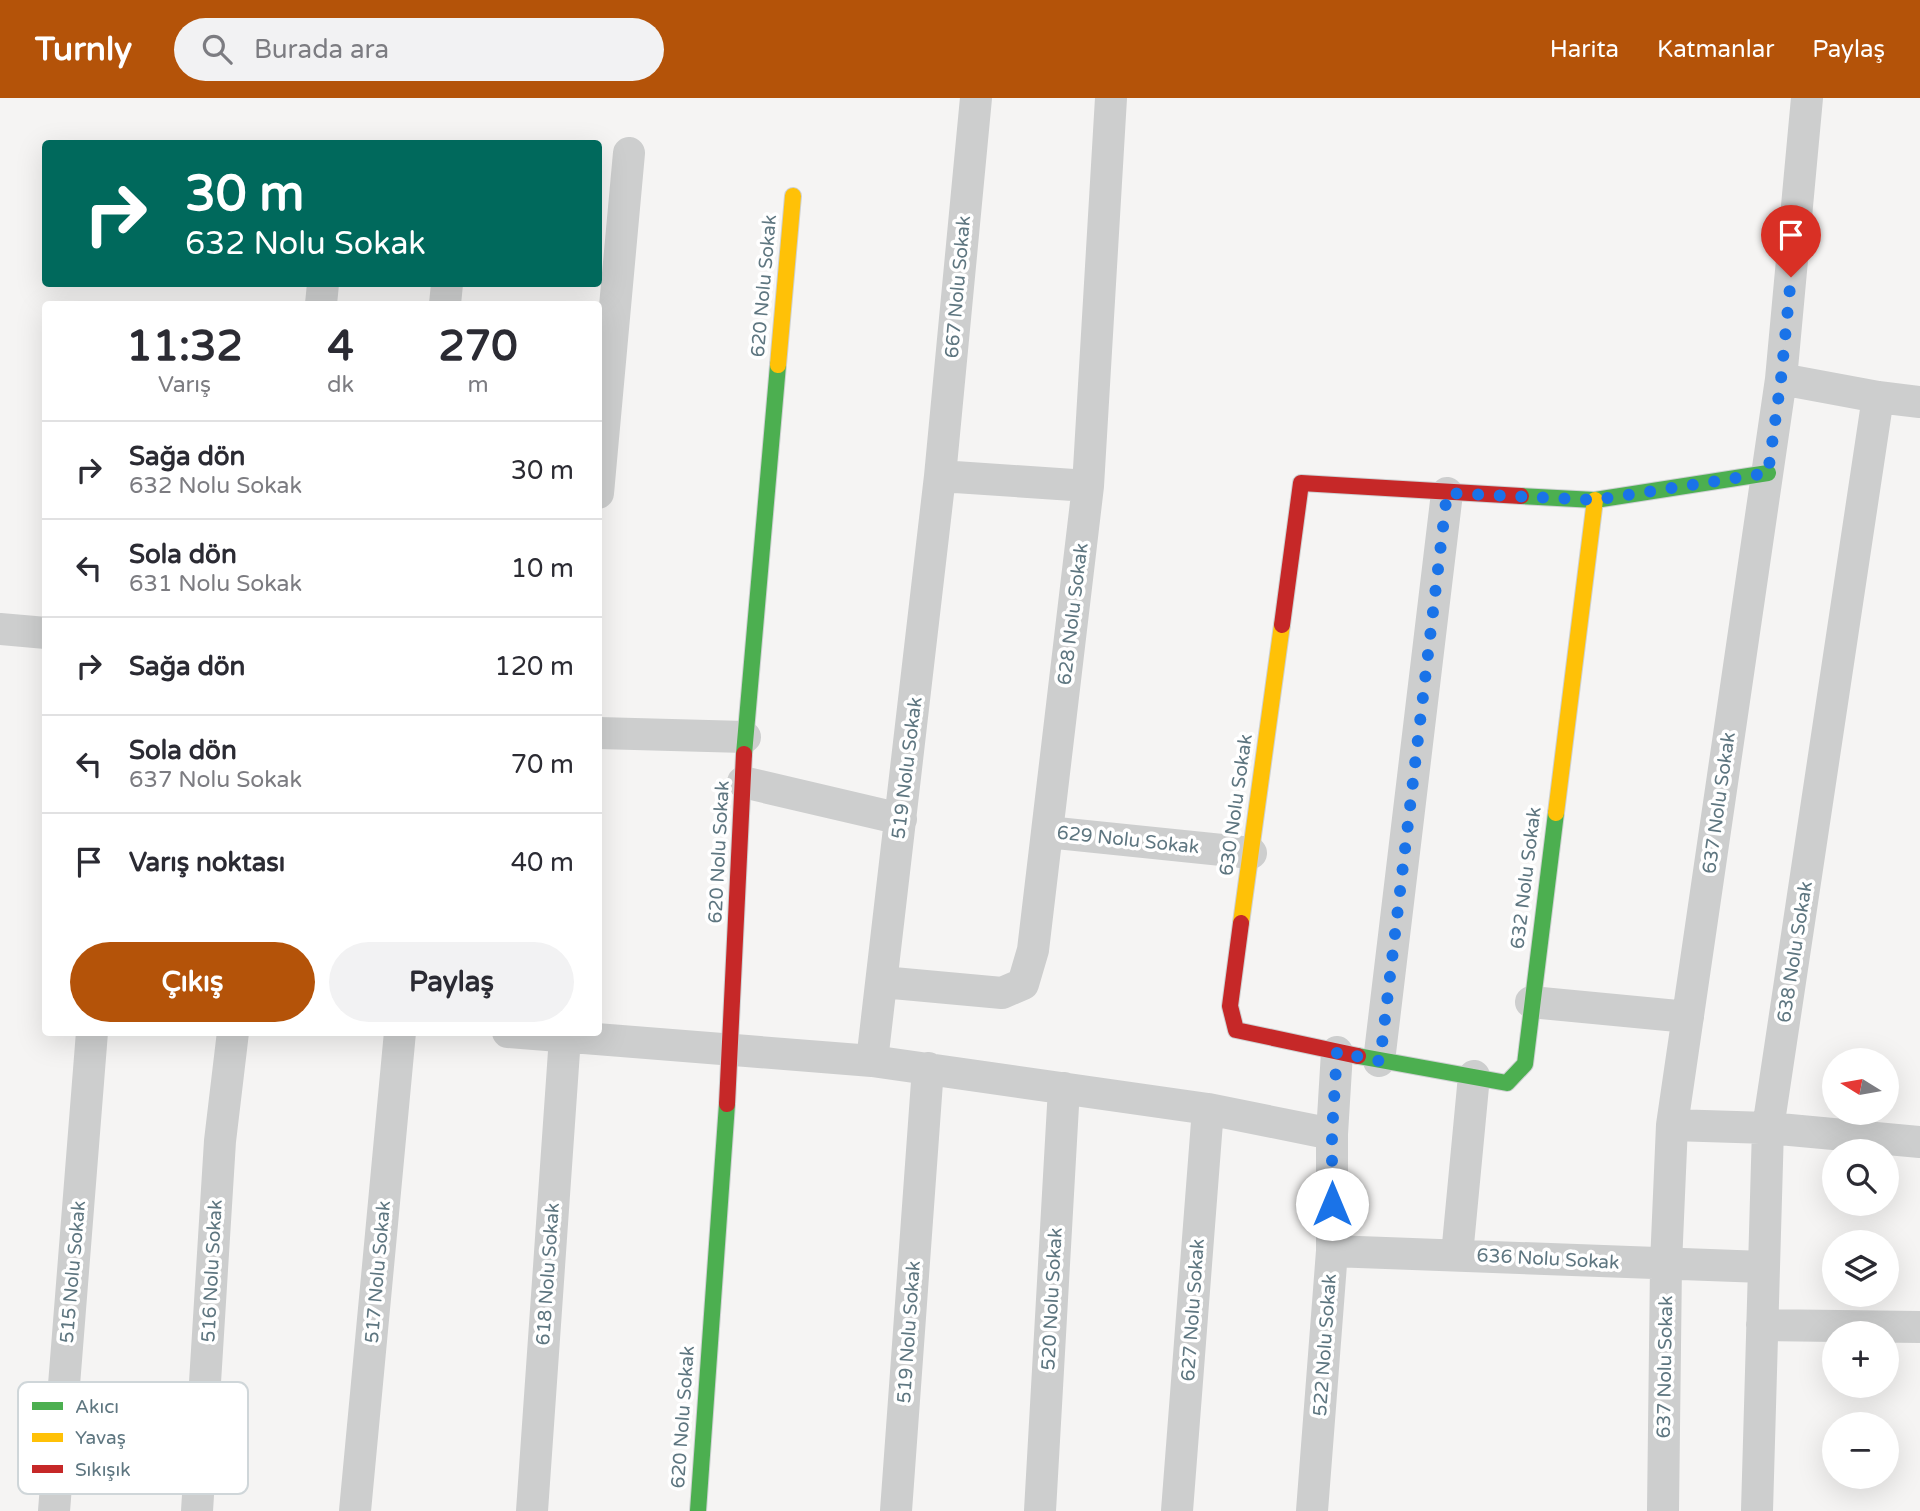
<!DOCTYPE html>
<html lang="tr">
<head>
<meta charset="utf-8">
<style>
  body { margin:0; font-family:"Varela Round",sans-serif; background:#f2f2f3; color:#2b2b33; height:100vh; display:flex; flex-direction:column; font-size:26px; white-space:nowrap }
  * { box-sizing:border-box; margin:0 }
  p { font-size:23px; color:#7c7c81 }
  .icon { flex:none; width:38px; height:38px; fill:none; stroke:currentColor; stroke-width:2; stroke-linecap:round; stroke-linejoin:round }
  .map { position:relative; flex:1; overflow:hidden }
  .details { position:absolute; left:42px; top:203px; width:560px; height:735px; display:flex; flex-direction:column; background:#fff; border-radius:7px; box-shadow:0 7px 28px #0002 }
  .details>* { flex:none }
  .guide { position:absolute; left:42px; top:42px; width:560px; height:147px; border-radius:7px; box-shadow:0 7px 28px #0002; background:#00695c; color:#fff; overflow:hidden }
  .needle { width:46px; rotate:281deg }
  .buttons { position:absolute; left:1822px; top:950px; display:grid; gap:14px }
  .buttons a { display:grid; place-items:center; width:77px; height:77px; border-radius:50%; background:#fff; box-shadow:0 7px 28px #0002; font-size:35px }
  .pin { position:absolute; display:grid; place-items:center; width:60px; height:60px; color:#fff; margin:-72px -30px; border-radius:50% 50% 50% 0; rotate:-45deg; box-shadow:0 0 7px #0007 }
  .pin .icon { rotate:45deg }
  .me { position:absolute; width:77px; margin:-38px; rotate:0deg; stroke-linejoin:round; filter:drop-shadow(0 0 5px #0008) }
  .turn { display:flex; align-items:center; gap:24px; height:147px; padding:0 28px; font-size:32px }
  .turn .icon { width:91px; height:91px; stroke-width:2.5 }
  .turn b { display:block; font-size:49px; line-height:60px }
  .eta { display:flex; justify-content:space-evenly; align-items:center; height:119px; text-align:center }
  .eta b { font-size:42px; font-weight:700; line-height:49px }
  .primary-button { display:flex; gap:14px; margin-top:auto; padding:14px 28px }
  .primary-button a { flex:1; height:80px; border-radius:42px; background:#b45309; color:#fff; font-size:28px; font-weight:700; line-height:80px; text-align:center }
  .primary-button a+a { background:#f2f2f3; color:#2b2b33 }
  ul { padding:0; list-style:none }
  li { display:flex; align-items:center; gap:21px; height:98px; padding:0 28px; border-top:2px solid #e1e1e2 }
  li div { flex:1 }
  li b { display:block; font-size:26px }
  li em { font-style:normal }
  header { display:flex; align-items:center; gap:42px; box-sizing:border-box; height:98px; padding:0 35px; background:#b45309; color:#fff }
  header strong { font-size:33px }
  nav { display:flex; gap:38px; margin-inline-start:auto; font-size:24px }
  .search { width:490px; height:63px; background:#f2f2f3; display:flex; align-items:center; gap:18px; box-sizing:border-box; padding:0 24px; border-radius:38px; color:#7c7c81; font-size:26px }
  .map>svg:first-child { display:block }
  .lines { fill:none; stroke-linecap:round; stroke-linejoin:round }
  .fast-casing { stroke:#ced1d2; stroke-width:18 }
  .slow-casing { stroke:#ced1d2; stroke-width:18 }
  .jam-casing { stroke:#ced1d2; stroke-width:18 }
  .street { stroke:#cdcece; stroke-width:32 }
  .fast { stroke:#4caf50; stroke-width:16 }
  .slow { stroke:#ffc107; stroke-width:16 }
  .jam { stroke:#c62828; stroke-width:16 }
  .route { stroke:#1a73e8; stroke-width:12; stroke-dasharray:0 21.6 }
  .labels { text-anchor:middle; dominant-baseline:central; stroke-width:7; stroke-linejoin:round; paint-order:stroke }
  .street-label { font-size:19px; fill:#5e7680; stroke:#fff }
  .key { fill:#fff; stroke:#cfd6d9; stroke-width:2 }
  .key-label { font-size:19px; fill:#5e7680 }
</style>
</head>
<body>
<header>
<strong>Turnly</strong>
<div class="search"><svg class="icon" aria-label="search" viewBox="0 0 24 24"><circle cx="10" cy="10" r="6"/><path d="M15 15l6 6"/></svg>Burada ara</div>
<nav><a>Harita</a><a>Katmanlar</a><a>Paylaş</a></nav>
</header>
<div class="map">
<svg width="1920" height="1413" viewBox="0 0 1920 1413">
  <rect width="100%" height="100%" fill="#f5f4f3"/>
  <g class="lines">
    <defs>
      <path id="fast" d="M1521 398 1595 402 1768 375
        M744 656 778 267
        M1358 958 1507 985 1525 966 1556 715
        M698 1413 727 1006"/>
      <path id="slow" d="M778 267 793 98
        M1556 715 1595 402
        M1241 825 1282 527"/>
      <path id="jam" d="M1282 527 1301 385 1521 398
        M1241 825 1230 908 1236 932 1358 958
        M727 1006 744 656"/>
    </defs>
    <use href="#fast" class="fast-casing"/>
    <use href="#slow" class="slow-casing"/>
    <use href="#jam" class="jam-casing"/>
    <path class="street" d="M321 206 323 186
      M445 206 447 186
      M1781 281 1878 299 1920 304
      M940 378 1088 388
      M598 395 629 55
      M0 531 46 535
      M598 635 745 639
      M743 684 901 721
      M1047 734 1251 755
      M882 884 1002 895 1023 886 1033 852 1088 388 1111 0
      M1531 904 1688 919
      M508 934 872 963 1208 1011 1332 1036
      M872 963 940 378 976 0
      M1379 963 1447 395
      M1672 1027 1768 1030 1920 1044
      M1332 1153 1763 1169
      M1457 1157 1474 978
      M1762 1227 1920 1229
      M54 1413 92 934
      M197 1413 220 1043 233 934
      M355 1413 400 934
      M532 1413 565 939
      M896 1413 928 970
      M1040 1413 1064 990
      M1177 1413 1208 1011
      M1312 1413 1332 1153V1036L1337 954
      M1663 1413 1666 1166 1672 1027 1781 281 1807 0
      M1757 1413 1768 1030 1878 299"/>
    <use href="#fast" class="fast"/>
    <use href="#slow" class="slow"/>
    <use href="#jam" class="jam"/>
  </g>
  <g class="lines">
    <path class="route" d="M1332 1106V1035L1337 954 1380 963 1447 395 1595 402 1768 375 1781 281 1791 179"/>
  </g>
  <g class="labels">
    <g class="street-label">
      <text transform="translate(764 188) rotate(-85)">620 Nolu Sokak</text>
      <text transform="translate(958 189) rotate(-85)">667 Nolu Sokak</text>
      <text transform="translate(1073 516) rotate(-83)">628 Nolu Sokak</text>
      <text transform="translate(907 670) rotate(-83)">519 Nolu Sokak</text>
      <text transform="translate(1719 705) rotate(-82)">637 Nolu Sokak</text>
      <text transform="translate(1236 707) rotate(-82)">630 Nolu Sokak</text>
      <text transform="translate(1128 742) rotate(6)">629 Nolu Sokak</text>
      <text transform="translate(719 754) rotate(-87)">620 Nolu Sokak</text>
      <text transform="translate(1526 780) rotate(-83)">632 Nolu Sokak</text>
      <text transform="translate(1795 854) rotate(-81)">638 Nolu Sokak</text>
      <text transform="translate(1548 1161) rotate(3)">636 Nolu Sokak</text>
      <text transform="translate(212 1173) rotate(-87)">516 Nolu Sokak</text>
      <text transform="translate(73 1174) rotate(-85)">515 Nolu Sokak</text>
      <text transform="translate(378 1174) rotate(-85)">517 Nolu Sokak</text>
      <text transform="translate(548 1176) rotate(-86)">618 Nolu Sokak</text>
      <text transform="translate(1052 1201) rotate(-87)">520 Nolu Sokak</text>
      <text transform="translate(1193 1212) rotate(-86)">627 Nolu Sokak</text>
      <text transform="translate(909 1234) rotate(-86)">519 Nolu Sokak</text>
      <text transform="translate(1325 1247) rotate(-86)">522 Nolu Sokak</text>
      <text transform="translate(1665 1269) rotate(-89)">637 Nolu Sokak</text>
      <text transform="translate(683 1319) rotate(-86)">620 Nolu Sokak</text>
    </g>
  </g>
  <rect x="18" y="1284" width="230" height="112" rx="10" class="key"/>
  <rect x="32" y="1304" width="31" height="8" fill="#4caf50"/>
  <rect x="32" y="1335" width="31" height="9" fill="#ffc107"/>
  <rect x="32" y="1367" width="31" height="8" fill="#c62828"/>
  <g class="key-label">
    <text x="75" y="1315">Akıcı</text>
    <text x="75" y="1346">Yavaş</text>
    <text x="75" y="1378">Sıkışık</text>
  </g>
</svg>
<div class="buttons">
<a><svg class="needle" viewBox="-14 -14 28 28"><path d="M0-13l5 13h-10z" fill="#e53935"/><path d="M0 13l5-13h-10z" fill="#7c7c81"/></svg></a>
<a><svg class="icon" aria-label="search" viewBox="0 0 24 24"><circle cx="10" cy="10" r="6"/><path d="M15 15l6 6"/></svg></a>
<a><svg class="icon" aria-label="layers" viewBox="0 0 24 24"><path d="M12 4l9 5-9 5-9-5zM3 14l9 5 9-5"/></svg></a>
<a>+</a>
<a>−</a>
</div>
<div class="pin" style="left:1791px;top:179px;background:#d93025"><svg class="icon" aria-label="arrive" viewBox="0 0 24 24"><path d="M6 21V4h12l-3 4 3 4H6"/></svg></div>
<svg class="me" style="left:1332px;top:1106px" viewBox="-20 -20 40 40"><circle r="19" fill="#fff"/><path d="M0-13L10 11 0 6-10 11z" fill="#1a73e8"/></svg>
<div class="guide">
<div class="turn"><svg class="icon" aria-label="right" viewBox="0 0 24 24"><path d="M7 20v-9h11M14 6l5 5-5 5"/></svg><div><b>30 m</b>632 Nolu Sokak</div></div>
</div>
<section class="details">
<div class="eta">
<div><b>11:32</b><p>Varış</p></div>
<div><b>4</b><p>dk</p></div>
<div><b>270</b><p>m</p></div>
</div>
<ul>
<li><svg class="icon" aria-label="right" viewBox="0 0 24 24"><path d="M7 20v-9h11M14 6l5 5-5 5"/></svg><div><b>Sağa dön</b><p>632 Nolu Sokak</p></div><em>30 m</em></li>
<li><svg class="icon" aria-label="left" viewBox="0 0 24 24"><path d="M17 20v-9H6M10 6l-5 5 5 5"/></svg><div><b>Sola dön</b><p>631 Nolu Sokak</p></div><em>10 m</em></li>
<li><svg class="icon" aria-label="right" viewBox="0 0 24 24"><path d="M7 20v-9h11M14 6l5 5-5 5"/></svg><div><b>Sağa dön</b></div><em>120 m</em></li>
<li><svg class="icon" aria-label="left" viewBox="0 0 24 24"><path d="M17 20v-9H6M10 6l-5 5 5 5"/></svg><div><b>Sola dön</b><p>637 Nolu Sokak</p></div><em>70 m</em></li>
<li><svg class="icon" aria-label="arrive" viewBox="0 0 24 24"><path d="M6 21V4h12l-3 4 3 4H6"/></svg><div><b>Varış noktası</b></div><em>40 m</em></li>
</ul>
<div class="primary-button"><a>Çıkış</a><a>Paylaş</a></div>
</section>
</div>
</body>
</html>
